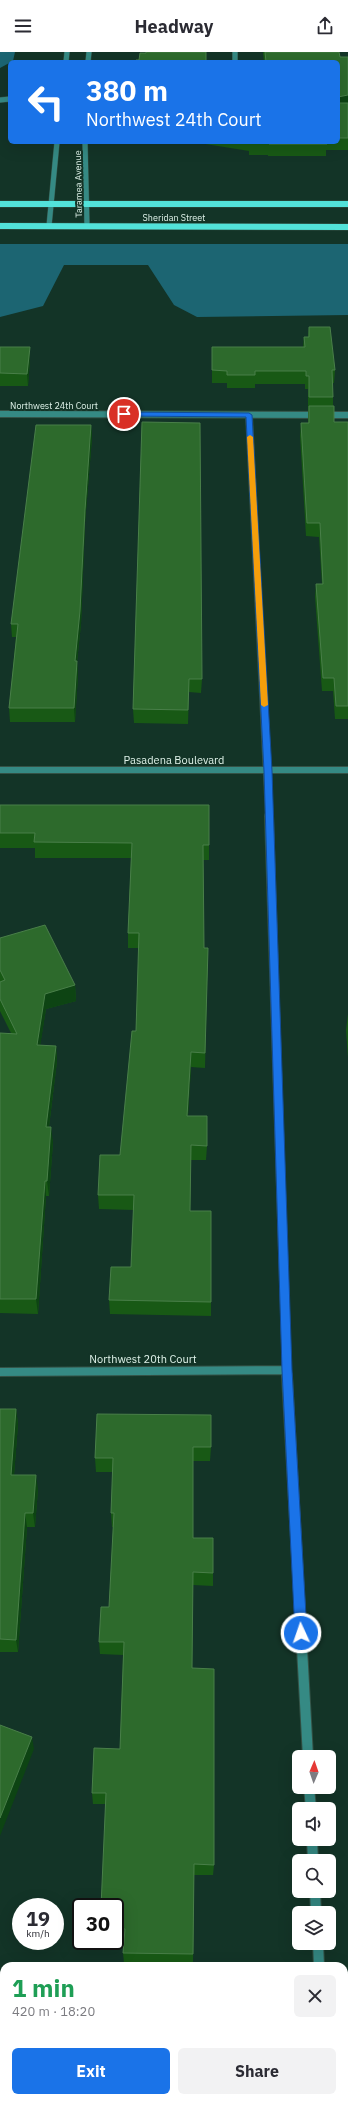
<!DOCTYPE html>
<html lang="en">
<head>
<meta charset="utf-8">
<style>
  body { margin:0; font-family:"IBM Plex Sans",sans-serif; background:#f2f2f3; color:#2b2b33; height:100vh; display:flex; flex-direction:column; font-size:15px; white-space:nowrap }
  * { box-sizing:border-box; margin:0 }
  p { font-size:13px; color:#7c7c81 }
  .icon { flex:none; width:22px; height:22px; fill:none; stroke:currentColor; stroke-width:2; stroke-linecap:round; stroke-linejoin:round }
  .map { position:relative; flex:1; overflow:hidden }
  .sheet { position:absolute; left:0px; top:1910px; width:348px; height:140px; display:flex; flex-direction:column; background:#fff; border-radius:12px 12px 0 0; box-shadow:0 4px 16px #0002 }
  .sheet>* { flex:none }
  .guide { position:absolute; left:8px; top:8px; width:332px; height:84px; border-radius:6px; box-shadow:0 4px 16px #0002; background:#1a73e8; color:#fff; overflow:hidden }
  .needle { width:26px; rotate:2deg }
  .tools { position:absolute; left:292px; top:1698px; display:grid; gap:8px }
  .tools a { display:grid; place-items:center; width:44px; height:44px; border-radius:6px; background:#fff; box-shadow:0 4px 16px #0002; font-size:20px }
  .speed { position:absolute; left:12px; top:1846px; display:flex; gap:8px; font-size:20px; font-weight:700; text-align:center }
  .speed>* { display:grid; place-content:center; width:52px; height:52px; border-radius:50%; background:#fff; box-shadow:0 4px 16px #0002; line-height:1 }
  .speed small { font-size:10px; font-weight:400 }
  .speed .limit { border:2px solid #111; border-radius:6px; background:#fff; color:#111 }
  .pin { position:absolute; display:grid; place-items:center; width:34px; height:34px; color:#fff; margin:-17px; border:2px solid #fff; border-radius:50%; box-shadow:0 1px 4px #0007 }
  .me { position:absolute; width:44px; margin:-22px; rotate:357deg; stroke-linejoin:round; filter:drop-shadow(0 0 3px #0008) }
  .turn { display:flex; align-items:center; gap:14px; height:84px; padding:0 12px; font-size:18px }
  .turn .icon { width:52px; height:52px; stroke-width:2.5 }
  .turn b { display:block; font-size:28px; line-height:34px }
  .round { display:grid; place-items:center; flex:none; width:42px; height:42px; border-radius:6px; background:#f2f2f3 }
  .overview { display:flex; align-items:center; justify-content:space-between; height:68px; padding:0 12px }
  h1 { font-size:24px; font-weight:700; line-height:30px; color:#1e9e55 }
  .button { display:flex; gap:8px; margin-top:auto; padding:8px 12px }
  .button a { flex:1; height:46px; border-radius:6px; background:#1a73e8; color:#fff; font-size:16px; font-weight:700; line-height:46px; text-align:center }
  .button a+a { background:#f2f2f3; color:#2b2b33 }
  header { display:flex; justify-content:space-between; align-items:center; height:52px; padding:0 12px; background:#fff; font-size:18px; font-weight:700 }
  .map>svg:first-child { display:block }
  .water { fill:#1c6572 }
  .lines { fill:none; stroke-linecap:round; stroke-linejoin:round }
  .service-casing { stroke:#345246; stroke-width:6 }
  .minor-far3-casing { stroke:#345246; stroke-width:6 }
  .minor-far2-casing { stroke:#345246; stroke-width:8 }
  .minor-far1-casing { stroke:#345246; stroke-width:10 }
  .minor-casing { stroke:#345246; stroke-width:12 }
  .primary-casing { stroke:#345246; stroke-width:7 }
  .service { stroke:#358a84; stroke-width:5 }
  .minor-far3 { stroke:#358a84; stroke-width:5 }
  .minor-far2 { stroke:#358a84; stroke-width:6 }
  .minor-far1 { stroke:#358a84; stroke-width:8 }
  .minor { stroke:#358a84; stroke-width:10 }
  .primary { stroke:#52e2d9; stroke-width:6 }
  .wall { fill:#185915 }
  .shaded-wall { fill:#0d4413 }
  .building { fill:#2d6a2c; stroke:#497f49 }
  .route { fill:#1a73e8; stroke:#114b97 }
  .slow { fill:#f59e0b }
  .labels { text-anchor:middle; dominant-baseline:central; stroke-width:4; stroke-linejoin:round; paint-order:stroke }
  .far-street-label { font-size:9px; fill:#dff2e9; stroke:#133427 }
  .street-label { font-size:11px; fill:#dff2e9; stroke:#133427 }
</style>
</head>
<body>
<header><svg class="icon" aria-label="menu" viewBox="0 0 24 24"><path d="M4 6h16M4 12h16M4 18h16"/></svg>Headway<svg class="icon" aria-label="share" viewBox="0 0 24 24"><path d="M12 15V3M7 8l5-5 5 5M5 13v7h14v-7"/></svg></header>
<div class="map">
<svg width="348" height="2050" viewBox="0 0 348 2050">
  <rect width="100%" height="100%" fill="#133427"/>
  <path class="water" d="M0 0H15L13 9 0 16Z
    M0 192H348V263L197 265 174 253 148 213H64L43 254 0 265Z"/>
  <g class="lines">
    <defs>
      <path id="service" d="M0 48 10 47"/>
      <path id="minor-far3" d="M235 0V10
        M66 10 67 0
        M88 10 89 0
        M85 90 87 174
        M49 174 57 90"/>
      <path id="minor-far2" d="M0 362 348 363
        M249 363 269 765
        M0 718H348"/>
      <path id="minor-far1" d="M269 764 287 1325
        M0 1320 287 1318"/>
      <path id="minor" d="M287 1324 308 1705
        M309 1735 311 1757
        M312 1787 313 1809
        M315 1839 316 1861
        M318 1891 319 1914
        M326 2046V2050"/>
      <path id="primary" d="M0 152H348
        M0 174 348 175"/>
    </defs>
    <use href="#service" class="service-casing"/>
    <use href="#minor-far3" class="minor-far3-casing"/>
    <use href="#minor-far2" class="minor-far2-casing"/>
    <use href="#minor-far1" class="minor-far1-casing"/>
    <use href="#minor" class="minor-casing"/>
    <use href="#primary" class="primary-casing"/>
    <use href="#service" class="service"/>
    <use href="#minor-far3" class="minor-far3"/>
    <use href="#minor-far2" class="minor-far2"/>
    <use href="#minor-far1" class="minor-far1"/>
    <use href="#minor" class="minor"/>
    <use href="#primary" class="primary"/>
  </g>
  <path class="wall" d="M263 0H339L340 5H348V98H326V104H268V103H249V99L193 90H338V10H264Z
    M309 275 335 318 334 331H333V354L334 370H348V667H335L333 639H322L315 545 316 532H322L319 485 306 484 300 384 301 371H308V337H305V332H255V336H227V331H212V295H303L304 285H308Z
    M0 293V295H30V308L28 334H0Z
    M142 370 202 627 201 641 189 640 188 672 134 671 133 657Z
    M91 373 92 386 85 471 81 572 77 610 78 623 75 670H10L9 656 16 585H12L11 572Z
    M0 753 209 793V808H203L204 896H208L205 1016 191 1015 188 1064 207 1094 206 1108H191L190 1159 211 1250V1264L110 1262 109 1248 131 1215 134 1158 99 1157 98 1143 120 1103 136 979 139 896H128V881L131 806H35V796H0Z
    M0 886 75 933 76 949 46 957 40 993 56 994 57 1009 49 1075 53 1090 49 1144H46L38 1262 0 1261V981H11L0 959Z
    M348 962V1006L346 978Z
    M0 1357H16L18 1372 14 1423 38 1437 35 1475H27L18 1600H0Z
    M97 1362 211 1395 210 1409H193V1486L213 1521V1534L193 1533 192 1616 214 1813 213 1823H194L193 1912 124 1911 123 1901 124 1887 115 1886V1855L105 1752H93L92 1741 120 1697 123 1603 100 1602 99 1590 109 1555 113 1475H112L111 1461 113 1420H96L95 1406Z"/>
  <path class="shaded-wall" d="M348 43V55L338 56V45Z
    M30 295V308L28 334 27 322Z
    M91 373 92 386 85 471 81 572 77 610 78 623 75 670 74 656 75 609 85 458Z
    M75 933 76 949 46 957 38 1008 37 993 45 942Z
    M56 994 57 1009 47 1090 46 1075Z
    M191 1000V1015L187 1079V1064Z
    M51 1075 53 1090 49 1144 47 1129Z
    M45 1129 46 1144 38 1262 36 1247Z
    M16 1357 18 1372 13 1437 11 1423Z
    M36 1423 38 1437 35 1475 33 1461Z
    M25 1461 27 1475 18 1600 16 1588Z
    M32 1685 34 1697 0 1784V1766Z"/>
  <path class="building" d="M146 0H206V10H136V8H139L140 1H146Z
    M265 0H339L340 5H348V43L338 45V10H266Z
    M338 51H348V86H338Z
    M250 90H326L327 92H269L268 91H250Z
    M309 275H330L335 318H332L333 345H309V324H306V319H255V323H227V319L212 318V295H305L304 285H309Z
    M0 295H30L27 322 0 321Z
    M309 354H334V370H348V654H336L334 626H323L316 532H323L320 471H307L301 371H309Z
    M142 370 200 371 202 627H189L188 658 133 657Z
    M36 373H91L85 458 80 559 75 609H77L74 656H9L18 572H11Z
    M0 753H209V793H203L204 896H208L205 1001 191 1000 187 1064H207V1094L191 1093 190 1159H211V1250L109 1248 111 1215H131L134 1143H98L100 1103H120L132 979H136L139 881H128L132 791 34 790 35 781H0Z
    M45 873 75 933 45 942 37 993 56 994 46 1075H51L47 1129H45L36 1247H0V981L17 982 0 947V930L5 928 0 918V886Z
    M0 1357H16L11 1423H36L33 1461H25L16 1588 0 1587Z
    M97 1362 211 1363V1395H193V1486H213V1521L193 1520 192 1616 214 1617V1813L194 1812 193 1902 123 1901 125 1877H115V1855H101L106 1741H92L94 1696 120 1697 124 1590H99L101 1555H109L114 1461H111L113 1406H95Z
    M0 1673 32 1685 0 1766Z
    M0 1979H4V2046H243V2050H0Z"/>
  <path class="route" d="M124 360 249 361 252 363 272 719 292 1318 307 1581 305 1585 301 1587 297 1585 295 1581 282 1318 264 719 246 365 122 364V361Z"/>
  <path class="slow" d="M250 383 253 385 268 653 264 655 261 653 247 385Z"/>
  <g class="labels">
    <g class="far-street-label">
      <text transform="translate(78 132) rotate(-91)">Taramea Avenue</text>
      <text x="174" y="165">Sheridan Street</text>
      <text x="54" y="353">Northwest 24th Court</text>
    </g>
    <g class="street-label">
      <text x="174" y="708">Pasadena Boulevard</text>
      <text x="143" y="1307">Northwest 20th Court</text>
    </g>
  </g>
</svg>
<div class="tools">
<a><svg class="needle" viewBox="-14 -14 28 28"><path d="M0-13l5 13h-10z" fill="#e53935"/><path d="M0 13l5-13h-10z" fill="#7c7c81"/></svg></a>
<a><svg class="icon" aria-label="sound" viewBox="0 0 24 24"><path d="M4 9h4l5-4v14l-5-4H4zM17 9q2 3 0 6"/></svg></a>
<a><svg class="icon" aria-label="search" viewBox="0 0 24 24"><circle cx="10" cy="10" r="6"/><path d="M15 15l6 6"/></svg></a>
<a><svg class="icon" aria-label="layers" viewBox="0 0 24 24"><path d="M12 4l9 5-9 5-9-5zM3 14l9 5 9-5"/></svg></a>
</div>
<div class="speed"><div>19<small>km/h</small></div><div class="limit">30</div></div>
<div class="pin" style="left:124px;top:362px;background:#d93025"><svg class="icon" aria-label="arrive" viewBox="0 0 24 24"><path d="M6 21V4h12l-3 4 3 4H6"/></svg></div>
<svg class="me" style="left:301px;top:1581px" viewBox="-20 -20 40 40"><circle r="17" fill="#1a73e8" stroke="#fff" stroke-width="3"/><path d="M0-11L8 9 0 5-8 9z" fill="#fff"/></svg>
<div class="guide">
<div class="turn"><svg class="icon" aria-label="left" viewBox="0 0 24 24"><path d="M17 20v-9H6M10 6l-5 5 5 5"/></svg><div><b>380 m</b>Northwest 24th Court</div></div>
</div>
<section class="sheet">
<div class="overview"><div><h1>1 min</h1><p>420 m · 18:20</p></div><a class="round"><svg class="icon" aria-label="close" viewBox="0 0 24 24"><path d="M6 6l12 12M18 6L6 18"/></svg></a></div>
<div class="button"><a>Exit</a><a>Share</a></div>
</section>
</div>
</body>
</html>
